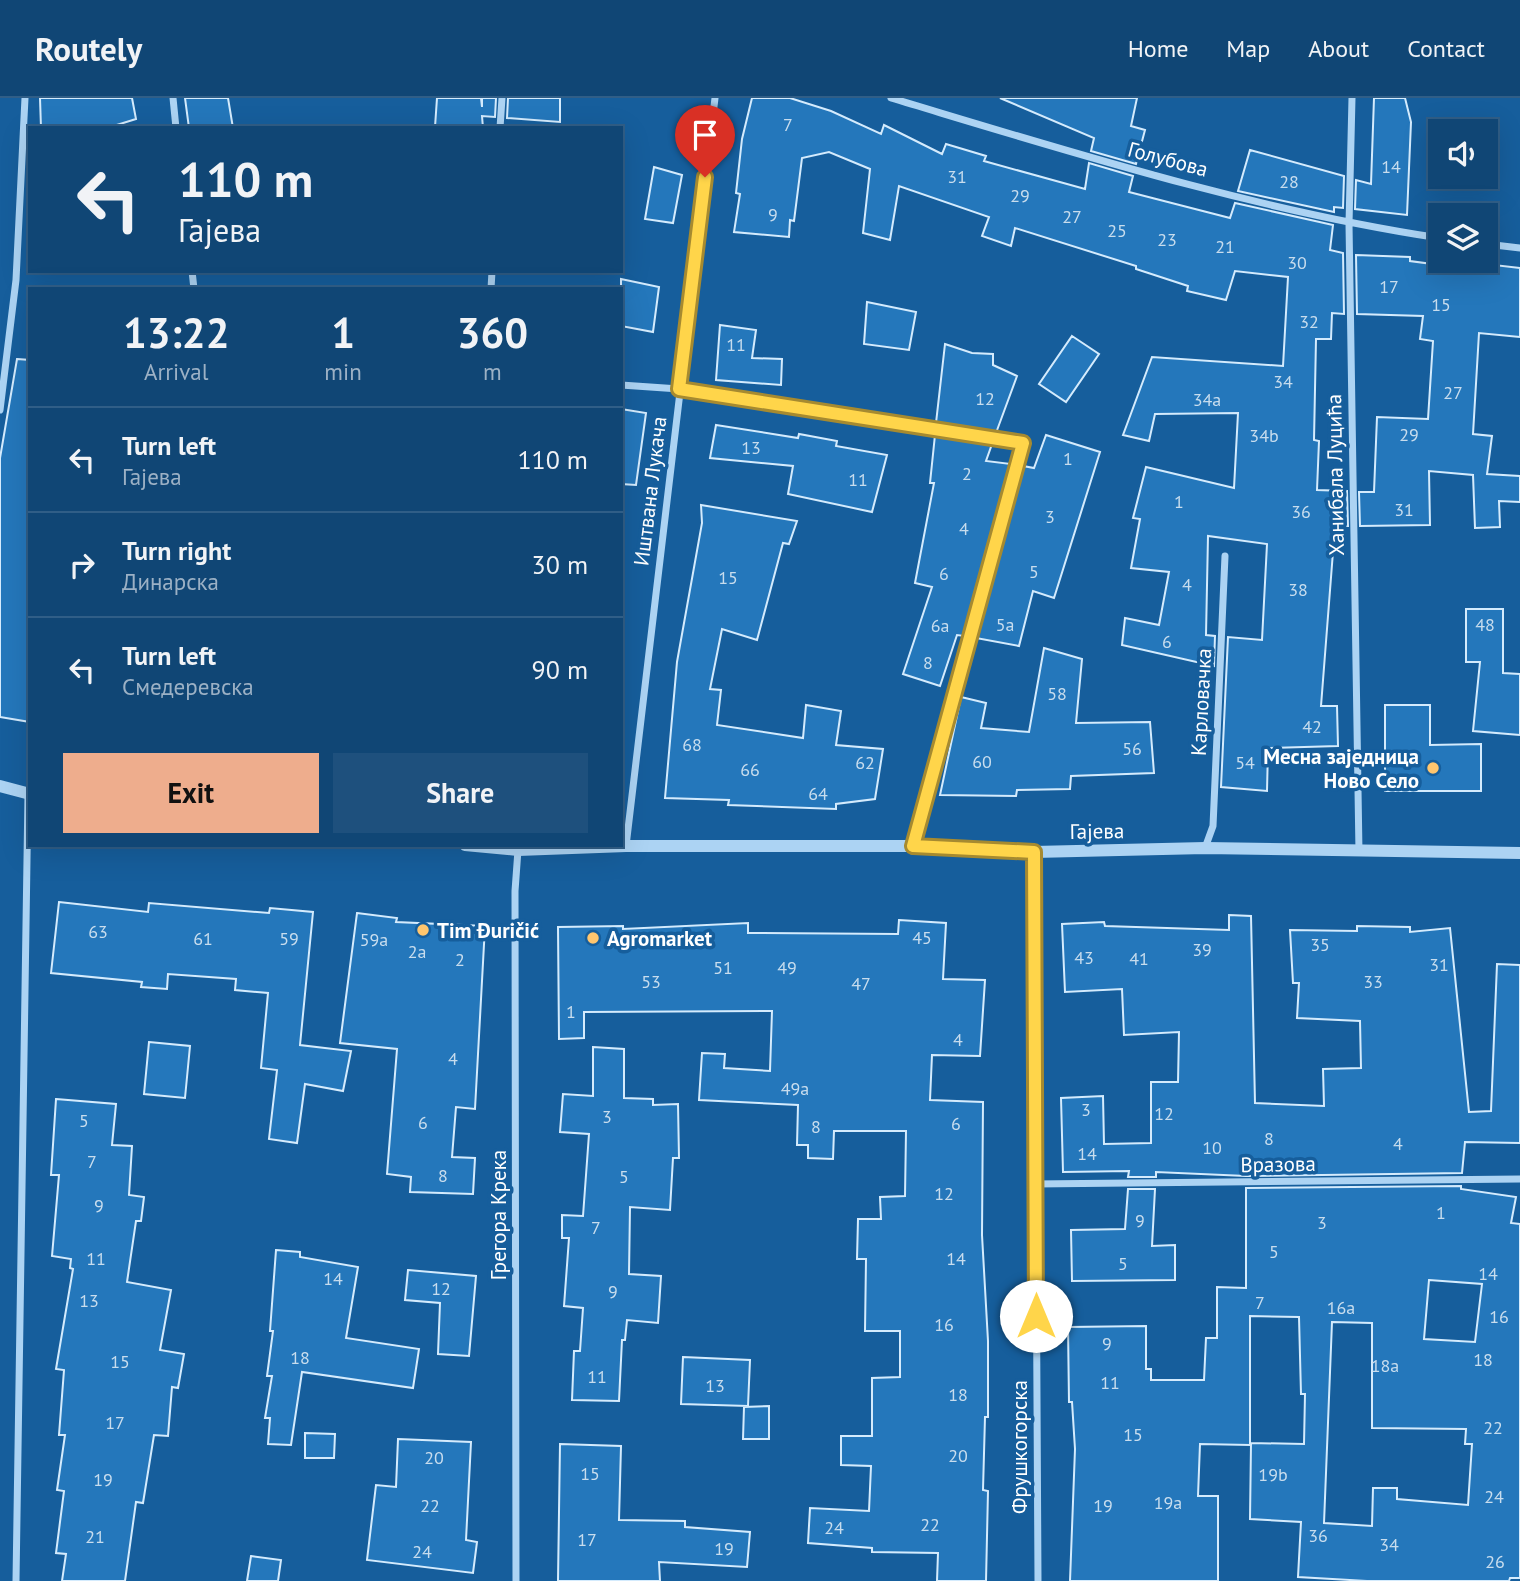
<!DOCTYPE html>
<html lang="en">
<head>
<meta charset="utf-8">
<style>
  body { margin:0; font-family:"PT Sans",sans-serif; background:#1e507d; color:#f1f3f6; height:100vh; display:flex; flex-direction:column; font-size:26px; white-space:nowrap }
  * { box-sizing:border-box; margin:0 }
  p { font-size:23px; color:#9cb1c5 }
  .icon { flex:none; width:38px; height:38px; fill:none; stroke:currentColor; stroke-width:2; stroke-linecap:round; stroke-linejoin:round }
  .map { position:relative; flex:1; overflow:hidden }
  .sheet { position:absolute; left:28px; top:189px; width:595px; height:560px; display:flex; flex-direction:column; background:#104675; border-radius:0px; box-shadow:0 7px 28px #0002,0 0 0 2px #305e87 }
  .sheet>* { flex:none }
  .top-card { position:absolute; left:28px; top:28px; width:595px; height:147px; border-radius:0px; box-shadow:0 7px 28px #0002,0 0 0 2px #305e87; background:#104675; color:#f1f3f6; overflow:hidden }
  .buttons { position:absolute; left:1428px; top:21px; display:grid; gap:14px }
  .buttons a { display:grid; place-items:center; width:70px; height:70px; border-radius:0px; background:#104675; box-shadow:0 7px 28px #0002,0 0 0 2px #305e87; font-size:35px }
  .pin { position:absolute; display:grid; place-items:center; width:60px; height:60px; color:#fff; margin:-72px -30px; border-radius:50% 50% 50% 0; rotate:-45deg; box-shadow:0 0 7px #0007 }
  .pin .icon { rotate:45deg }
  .me { position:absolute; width:77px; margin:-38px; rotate:0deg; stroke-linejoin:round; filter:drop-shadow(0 0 5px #0008) }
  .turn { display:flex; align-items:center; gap:24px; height:147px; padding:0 35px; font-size:32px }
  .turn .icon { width:91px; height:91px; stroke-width:2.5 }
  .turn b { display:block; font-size:49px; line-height:60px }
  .eta { display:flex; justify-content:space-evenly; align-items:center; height:119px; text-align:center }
  .eta b { font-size:42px; font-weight:700; line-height:49px }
  .cta { display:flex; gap:14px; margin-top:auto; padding:14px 35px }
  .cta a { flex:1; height:80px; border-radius:0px; background:#eead8d; color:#111; font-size:28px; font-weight:700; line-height:80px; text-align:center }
  .cta a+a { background:#1e507d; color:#f1f3f6 }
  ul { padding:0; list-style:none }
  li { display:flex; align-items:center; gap:21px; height:105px; padding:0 35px; border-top:2px solid #305e87 }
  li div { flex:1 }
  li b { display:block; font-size:26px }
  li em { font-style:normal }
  header { display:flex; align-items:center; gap:42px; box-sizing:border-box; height:98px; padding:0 35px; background:#104675; border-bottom:2px solid #305e87 }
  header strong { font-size:33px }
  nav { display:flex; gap:38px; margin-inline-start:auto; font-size:24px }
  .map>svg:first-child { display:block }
  .building { fill:#2477bb; stroke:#d4ebfd; stroke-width:2; fill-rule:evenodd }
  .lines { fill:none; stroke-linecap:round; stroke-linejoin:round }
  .minor { stroke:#acd3f3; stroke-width:7 }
  .tertiary { stroke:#acd3f3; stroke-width:12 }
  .route-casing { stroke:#a68a30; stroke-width:18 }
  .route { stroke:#ffd54a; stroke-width:12 }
  .poi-dot { fill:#ffc66e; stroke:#165e9c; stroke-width:2.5 }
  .labels { text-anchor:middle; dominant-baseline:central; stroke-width:7; stroke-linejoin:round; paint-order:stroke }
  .number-label { font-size:18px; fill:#c8ddee }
  .street-label { font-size:21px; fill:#fff; stroke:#165e9c }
  .poi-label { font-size:21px; font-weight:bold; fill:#fff; stroke:#165e9c; text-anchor:start }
</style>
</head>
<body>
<header>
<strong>Routely</strong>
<nav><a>Home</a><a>Map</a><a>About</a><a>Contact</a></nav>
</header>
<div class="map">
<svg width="1520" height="1483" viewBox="0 0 1520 1483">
  <rect width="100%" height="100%" fill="#165e9c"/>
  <path class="building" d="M40 0H132L136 21 107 30H41Z
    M185 0H228L233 30H189Z
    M437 0H481L482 9V0H496L495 19 482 18 483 30 435 29Z
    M508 0H560V24L507 20Z
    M752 0H790L831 13 881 36 884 27 942 56 946 46 986 58 984 63 1085 91 1089 65 1133 78 1129 94 1230 120 1235 105 1333 127 1330 152 1343 155 1344 216 1332 215 1331 241H1316L1314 342 1319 343 1317 392 1347 393 1348 428H1335L1321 608H1337L1338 648 1268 650 1267 693 1221 689 1228 539 1262 542 1267 446 1208 438 1206 537 1215 538 1214 568 1122 547 1125 520 1159 527 1169 474 1131 470 1140 421 1133 420 1146 369 1234 390 1238 315 1155 316 1149 343 1123 337 1152 259 1283 268 1288 179 1235 173 1226 202 1187 193 1188 188 1136 171V168L1015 130 1011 148 982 138 989 119 899 88 890 142 863 135 870 71 829 54 802 60 794 123 790 122 789 139 734 134 740 96 736 95 742 41Z
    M1000 0H1137L1131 28 1145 32 1136 66 1091 53 1094 40Z
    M1374 0H1405L1411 24 1407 117 1355 111 1356 82 1371 86Z
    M1250 52 1344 78 1343 110 1334 109V114L1238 93Z
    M654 69 682 77 673 125 645 121Z
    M1356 157 1410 159V163L1486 173V166L1520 170V239L1479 235 1473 336 1492 338 1487 376 1520 378V404L1499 403 1500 429 1475 430 1473 377 1429 373 1430 427 1360 428 1359 394H1374L1377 319 1428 321 1433 243 1420 241 1423 218 1357 216Z
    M621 181 659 189 653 234 621 228Z
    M867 204 916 214 909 252 864 246Z
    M720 227 756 232 752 260 782 261 781 287 716 282Z
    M1072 238 1099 256 1066 304 1039 286Z
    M945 246 972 255 993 256V267L1017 278 996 335 936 325Z
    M17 261 30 262V624L0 619V360Z
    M621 311 646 315 636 387 621 386Z
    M716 327 798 340 799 336 837 343 836 348 887 357 872 414 788 396 793 368 710 360Z
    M935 337 992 346 986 363 1011 366 964 538 957 537 940 588 903 576 932 489 915 485 934 385H930Z
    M1046 337 1100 354 1054 500 1033 493 1019 548 976 540 1023 368 1034 370Z
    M701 407 797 423 789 446 783 445 757 542 722 531 710 591 721 592 717 627 803 640 806 607 841 613 836 647 883 651 875 701 836 706V711L728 707 729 702 665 700 677 564 702 425Z
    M1466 511H1503V575L1520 576V637L1473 633 1480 564H1466Z
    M1044 550 1082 561 1076 625 1150 624 1154 675 1071 678 1070 691 1017 692 1016 698 940 697 961 599 986 605 981 630 1029 634Z
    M1385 607H1430V647L1481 646V693H1385Z
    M59 804 148 814 149 805 269 815 270 810 313 814 300 947 351 953 343 993 305 986 297 1045 269 1041 277 972 261 970 268 895 235 892 236 881 168 876 167 891 141 889 142 884 51 875Z
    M357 815 397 820 396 824 485 828 475 1011 456 1009 452 1059 475 1060 473 1096 410 1094 411 1079 387 1076 397 951 340 945Z
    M1229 817 1251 818 1255 1005 1324 1008 1323 971 1361 970 1360 923 1297 920 1299 885H1293L1290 832 1357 833V828L1410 829V834L1450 830 1469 1014 1491 1013 1497 866 1520 867V1045L1465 1044 1462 1075 1246 1078 1156 1074V1079H1128L1129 1073 1063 1074 1061 1000 1103 998 1104 1046 1151 1045V984H1178L1179 934 1124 937 1122 891 1065 894 1062 826 1104 824 1105 828 1229 832Z
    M899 822 946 825 943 881 985 882 980 958 932 957 930 1002 983 1004 982 1137 988 1243V1319H985L983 1392 988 1393 986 1483H937L938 1455 872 1454V1450L808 1445 810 1410 869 1413 871 1368 841 1367V1338H872V1280L900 1279V1233H865L866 1161H857L858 1121H881L880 1099 905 1098 906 1033H834L833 1061 808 1060V1047H797L798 1007 699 1002 702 955 725 956 724 970 770 973 772 913 584 914V940L559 941 558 829 623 828V831L748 825V835L898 836Z
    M149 944 190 948 185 1000 144 996Z
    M593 949 624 951V1000L653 1001V1007L678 1006 679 1060H673L670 1112 630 1109 629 1176 661 1178 658 1225 627 1222 625 1242H622L619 1303 572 1302 574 1253H580L583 1210 564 1208 569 1140H562V1117L583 1118 589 1036 560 1034 563 996 593 998Z
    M56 1001 116 1006 112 1047 132 1048 129 1097 144 1099 141 1123H136L127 1184 171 1192 160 1252 184 1256 178 1290 172 1289 168 1338 154 1337 143 1405 136 1404 125 1483H62L66 1456 56 1455 64 1393 57 1392 65 1337H59L64 1272 56 1271 73 1171 70 1170 71 1161 52 1158 59 1077H51Z
    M1461 1088V1091L1516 1099 1511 1125 1520 1126V1480H1510L1509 1483H1367L1298 1479 1301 1424 1250 1421 1251 1345 1304 1346 1305 1296H1301L1299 1219 1250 1218V1347L1200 1346 1198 1398H1218V1483H1070L1075 1351 1072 1304H1069L1068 1229 1146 1228V1271H1151V1282H1204L1206 1240H1217V1189L1246 1190V1090ZM1429 1182 1482 1186 1475 1244 1424 1241ZM1332 1224 1372 1225V1330L1466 1331 1465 1346H1472L1468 1407 1397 1401V1390H1373L1372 1428 1324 1425Z
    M1128 1091H1155L1152 1148 1175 1147V1182L1072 1183 1071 1132 1125 1131Z
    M276 1152 300 1154V1159L358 1169 346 1240 419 1251 413 1290 302 1274 291 1347 268 1346 270 1320H265L272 1278H267L273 1233H270Z
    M408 1172 476 1178 469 1258 438 1256 440 1205 405 1202Z
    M683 1259 750 1262 748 1308 681 1306Z
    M769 1308V1341H743L744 1309Z
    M305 1335 335 1336 334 1360H305Z
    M398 1341 471 1344 466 1442 477 1444 473 1475 367 1462 376 1387 396 1389Z
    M560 1346 621 1348 619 1422 685 1423V1429L750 1434 747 1469 659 1464 660 1483H558Z
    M251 1458 281 1462 278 1483H247Z"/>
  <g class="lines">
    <path class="minor" d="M173 0 176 30
      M891 0C1071 54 1254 112 1440 140
      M1352 0 1349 126 1359 754
      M500 30 502 0
      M1486 146 1520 150
      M192 173 194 191
      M491 191 492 173
      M621 287 679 291 1023 345 913 748
      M0 312 16 182 25 0
      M626 748 715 0
      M1205 750 1213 728 1225 458
      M1034 754 1038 1483
      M1035 1086 1520 1081
      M16 1483 28 696
      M516 1483 515 793 518 752"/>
    <path class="tertiary" d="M0 688 30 696
      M465 747 518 752 626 748H913L1034 754 1205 750 1520 755"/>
  </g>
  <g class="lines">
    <defs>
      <path id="route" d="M705 79 679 291 1023 345 913 748 1034 754 1036 1218"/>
    </defs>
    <use href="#route" class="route-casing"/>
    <use href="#route" class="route"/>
  </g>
  <g class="poi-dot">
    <circle cx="1433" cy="670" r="7"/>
    <circle cx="423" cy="832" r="7"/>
    <circle cx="593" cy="840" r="7"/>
  </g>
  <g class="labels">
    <g class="number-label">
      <text x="788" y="26">7</text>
      <text x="1391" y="68">14</text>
      <text x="957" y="78">31</text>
      <text x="1289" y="83">28</text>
      <text x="1020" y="97">29</text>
      <text x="773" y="116">9</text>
      <text x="1072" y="118">27</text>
      <text x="1117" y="132">25</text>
      <text x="1167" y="141">23</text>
      <text x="1225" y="148">21</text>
      <text x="1297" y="164">30</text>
      <text x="1389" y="188">17</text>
      <text x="1441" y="206">15</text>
      <text x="1309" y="223">32</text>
      <text x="736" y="246">11</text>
      <text x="1283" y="283">34</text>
      <text x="1453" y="294">27</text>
      <text x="985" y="300">12</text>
      <text x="1207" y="301">34a</text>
      <text x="1409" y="336">29</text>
      <text x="1264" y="337">34b</text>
      <text x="751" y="349">13</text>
      <text x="1068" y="360">1</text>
      <text x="967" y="375">2</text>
      <text x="858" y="381">11</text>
      <text x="1179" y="403">1</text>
      <text x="1404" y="411">31</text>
      <text x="1301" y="413">36</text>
      <text x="1050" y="418">3</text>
      <text x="964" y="430">4</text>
      <text x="1034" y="473">5</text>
      <text x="944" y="475">6</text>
      <text x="728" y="479">15</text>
      <text x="1187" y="486">4</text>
      <text x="1298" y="491">38</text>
      <text x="1005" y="526">5a</text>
      <text x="1485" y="526">48</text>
      <text x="940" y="527">6a</text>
      <text x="1167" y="543">6</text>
      <text x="928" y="564">8</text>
      <text x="1057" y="595">58</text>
      <text x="1312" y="628">42</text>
      <text x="692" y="646">68</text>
      <text x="1132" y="650">56</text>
      <text x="982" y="663">60</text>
      <text x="865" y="664">62</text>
      <text x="1245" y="664">54</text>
      <text x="750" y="671">66</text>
      <text x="818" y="695">64</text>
      <text x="98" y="833">63</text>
      <text x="922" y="839">45</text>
      <text x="203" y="840">61</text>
      <text x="289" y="840">59</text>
      <text x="374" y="841">59a</text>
      <text x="1320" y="846">35</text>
      <text x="1202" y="851">39</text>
      <text x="417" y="853">2a</text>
      <text x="1084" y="859">43</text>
      <text x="1139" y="860">41</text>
      <text x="460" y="861">2</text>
      <text x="1439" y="866">31</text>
      <text x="723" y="869">51</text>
      <text x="787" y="869">49</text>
      <text x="651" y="883">53</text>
      <text x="1373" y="883">33</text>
      <text x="861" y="885">47</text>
      <text x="571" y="913">1</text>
      <text x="958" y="941">4</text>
      <text x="453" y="960">4</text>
      <text x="795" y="990">49a</text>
      <text x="1086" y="1011">3</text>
      <text x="1164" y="1015">12</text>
      <text x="607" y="1018">3</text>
      <text x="84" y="1022">5</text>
      <text x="423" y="1024">6</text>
      <text x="956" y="1025">6</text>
      <text x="816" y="1028">8</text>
      <text x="1269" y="1040">8</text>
      <text x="1398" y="1045">4</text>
      <text x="1212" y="1049">10</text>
      <text x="1087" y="1055">14</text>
      <text x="92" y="1063">7</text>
      <text x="443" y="1077">8</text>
      <text x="624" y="1078">5</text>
      <text x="944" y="1095">12</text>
      <text x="99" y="1107">9</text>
      <text x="1441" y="1114">1</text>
      <text x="1140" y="1122">9</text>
      <text x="1322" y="1124">3</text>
      <text x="596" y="1129">7</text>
      <text x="1274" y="1153">5</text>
      <text x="96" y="1160">11</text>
      <text x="956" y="1160">14</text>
      <text x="1123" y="1165">5</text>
      <text x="1488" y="1175">14</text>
      <text x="333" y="1180">14</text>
      <text x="441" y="1190">12</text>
      <text x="613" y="1193">9</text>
      <text x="89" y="1202">13</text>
      <text x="1260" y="1204">7</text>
      <text x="1341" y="1209">16a</text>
      <text x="1499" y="1218">16</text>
      <text x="944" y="1226">16</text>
      <text x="1107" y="1245">9</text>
      <text x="300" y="1259">18</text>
      <text x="1483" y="1261">18</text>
      <text x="120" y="1263">15</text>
      <text x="1385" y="1267">18a</text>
      <text x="597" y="1278">11</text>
      <text x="1110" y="1284">11</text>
      <text x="715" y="1287">13</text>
      <text x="958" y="1296">18</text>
      <text x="115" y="1324">17</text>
      <text x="1493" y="1329">22</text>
      <text x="1133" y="1336">15</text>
      <text x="958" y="1357">20</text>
      <text x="434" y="1359">20</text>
      <text x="590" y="1375">15</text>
      <text x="1273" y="1376">19b</text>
      <text x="103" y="1381">19</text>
      <text x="1494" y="1398">24</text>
      <text x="1168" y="1404">19a</text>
      <text x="430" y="1407">22</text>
      <text x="1103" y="1407">19</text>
      <text x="930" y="1426">22</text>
      <text x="834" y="1429">24</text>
      <text x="1318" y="1437">36</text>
      <text x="95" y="1438">21</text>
      <text x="587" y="1441">17</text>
      <text x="1389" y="1446">34</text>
      <text x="724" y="1450">19</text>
      <text x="422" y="1453">24</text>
      <text x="1495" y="1463">26</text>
    </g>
    <g class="street-label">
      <text transform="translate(1168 61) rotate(15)">Голубова</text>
      <text transform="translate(1335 377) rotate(-91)">Ханибала Луцића</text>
      <text transform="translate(650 393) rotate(-83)">Иштвана Лукача</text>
      <text transform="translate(1201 604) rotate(-87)">Карловачка</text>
      <text transform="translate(1097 733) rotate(-1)">Гајева</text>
      <text transform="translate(1278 1066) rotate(-1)">Вразова</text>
      <text transform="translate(498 1117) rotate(-90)">Грегора Крека</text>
      <text transform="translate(1019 1349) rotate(-90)">Фрушкогорска</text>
    </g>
    <g class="poi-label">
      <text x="1419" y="658" text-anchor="end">Месна заједница<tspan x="1419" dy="24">Ново Село</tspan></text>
      <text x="437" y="832">Tim Đuričić</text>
      <text x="607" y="840">Agromarket</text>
    </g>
  </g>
</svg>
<div class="buttons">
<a><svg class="icon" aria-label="sound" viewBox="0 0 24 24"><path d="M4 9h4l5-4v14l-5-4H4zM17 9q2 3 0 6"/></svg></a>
<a><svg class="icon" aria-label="layers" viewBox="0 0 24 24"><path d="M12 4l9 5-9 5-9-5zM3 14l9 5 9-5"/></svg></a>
</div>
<div class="pin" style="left:705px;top:79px;background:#d93025"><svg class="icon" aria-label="arrive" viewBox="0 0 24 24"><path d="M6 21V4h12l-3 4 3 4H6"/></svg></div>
<svg class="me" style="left:1036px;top:1218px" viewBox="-20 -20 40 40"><circle r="19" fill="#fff"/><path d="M0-13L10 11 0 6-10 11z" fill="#ffd54a"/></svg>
<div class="top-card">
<div class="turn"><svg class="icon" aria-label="left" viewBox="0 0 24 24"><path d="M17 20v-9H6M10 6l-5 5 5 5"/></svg><div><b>110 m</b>Гајева</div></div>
</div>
<section class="sheet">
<div class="eta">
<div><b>13:22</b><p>Arrival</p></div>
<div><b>1</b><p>min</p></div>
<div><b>360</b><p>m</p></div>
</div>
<ul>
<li><svg class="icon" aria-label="left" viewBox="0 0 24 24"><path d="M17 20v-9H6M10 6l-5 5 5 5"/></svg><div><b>Turn left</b><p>Гајева</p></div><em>110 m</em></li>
<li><svg class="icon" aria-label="right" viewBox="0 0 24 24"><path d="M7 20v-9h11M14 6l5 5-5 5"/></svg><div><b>Turn right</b><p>Динарска</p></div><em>30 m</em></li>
<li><svg class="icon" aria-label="left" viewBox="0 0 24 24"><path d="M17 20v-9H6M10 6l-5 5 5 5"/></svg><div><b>Turn left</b><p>Смедеревска</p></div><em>90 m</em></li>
</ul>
<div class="cta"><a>Exit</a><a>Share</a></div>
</section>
</div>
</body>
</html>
